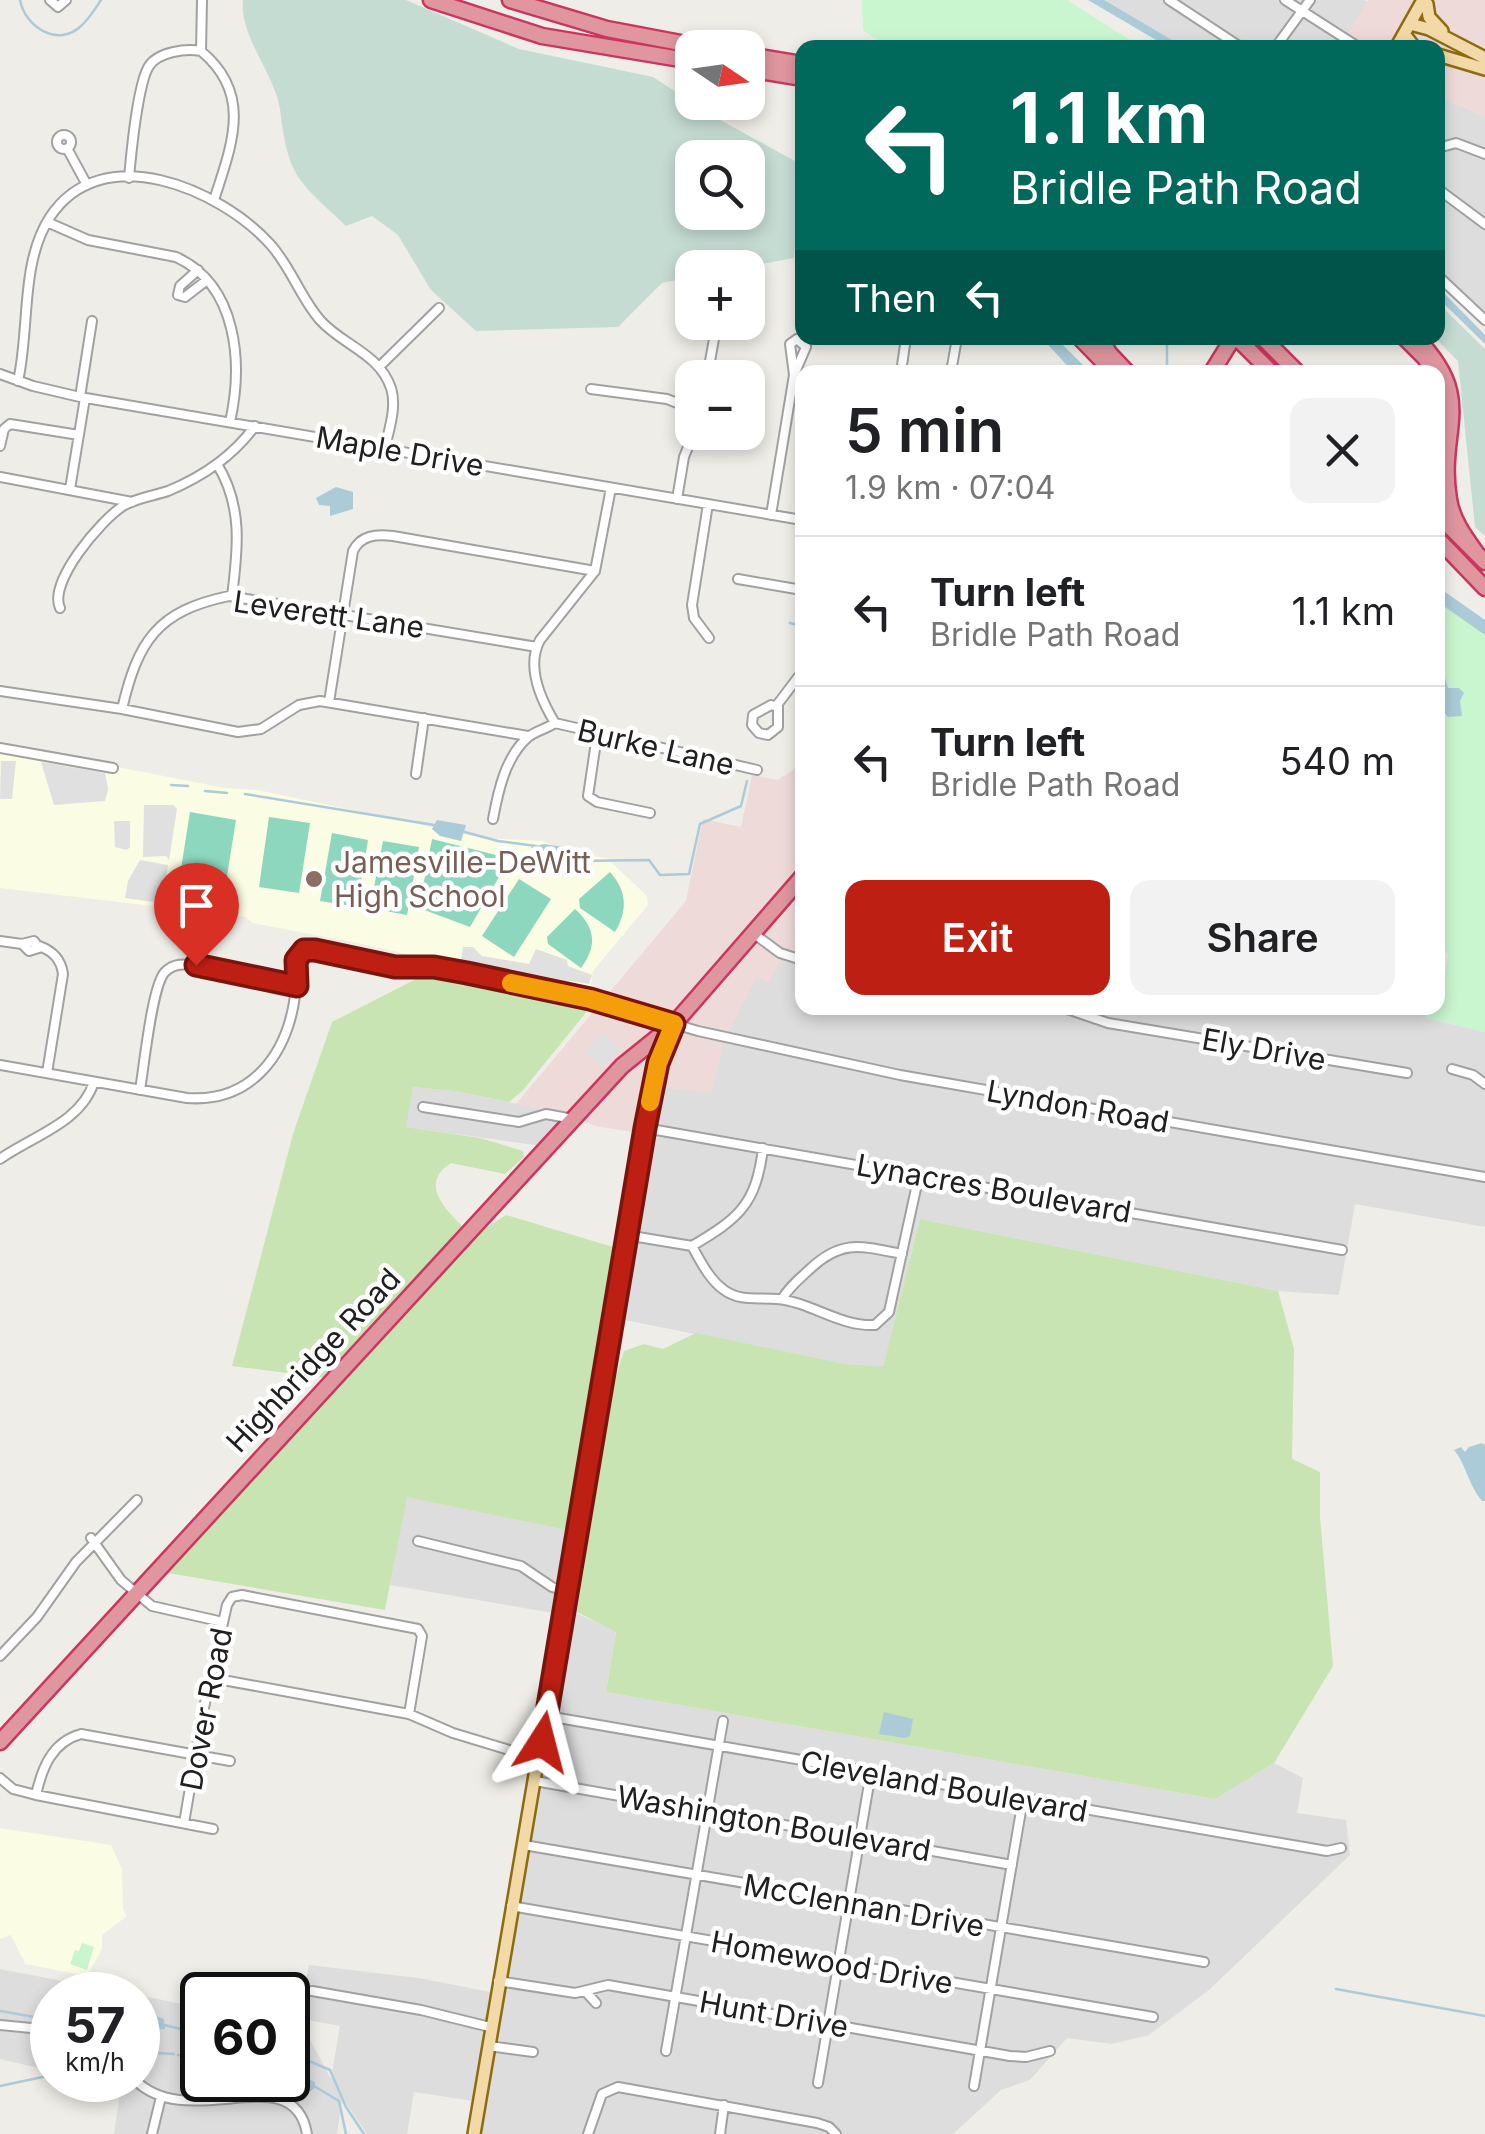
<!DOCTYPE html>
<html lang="en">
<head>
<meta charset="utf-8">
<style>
  body { margin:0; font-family:Inter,sans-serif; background:#f2f2f2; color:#202124; height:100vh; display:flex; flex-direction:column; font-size:38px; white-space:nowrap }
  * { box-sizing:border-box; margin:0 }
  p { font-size:32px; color:#757577 }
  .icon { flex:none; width:55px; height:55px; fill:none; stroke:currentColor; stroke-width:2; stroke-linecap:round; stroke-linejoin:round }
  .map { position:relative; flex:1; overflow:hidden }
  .drawer { position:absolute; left:795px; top:365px; width:650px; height:650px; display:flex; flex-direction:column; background:#fff; border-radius:20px; box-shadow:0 5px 15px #0003 }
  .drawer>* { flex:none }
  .hud { position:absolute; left:795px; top:40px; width:650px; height:305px; border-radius:20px; box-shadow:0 5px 15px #0003; background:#00695c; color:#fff; overflow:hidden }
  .needle { width:65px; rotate:103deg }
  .fabs { position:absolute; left:675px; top:30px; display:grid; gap:20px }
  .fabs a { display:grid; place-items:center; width:90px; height:90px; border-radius:20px; background:#fff; box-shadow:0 5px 15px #0003; font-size:50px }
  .speed { position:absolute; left:30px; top:1972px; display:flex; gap:20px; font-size:50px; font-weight:700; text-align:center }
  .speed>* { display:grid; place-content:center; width:130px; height:130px; border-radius:50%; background:#fff; box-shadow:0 5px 15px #0003; line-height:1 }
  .speed small { font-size:25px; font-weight:400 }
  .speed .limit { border:5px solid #111; border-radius:15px; background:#fff; color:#111 }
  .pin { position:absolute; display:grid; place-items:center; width:85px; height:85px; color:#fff; margin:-102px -42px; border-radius:50% 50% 50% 0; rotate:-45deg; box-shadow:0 0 10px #0007 }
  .pin .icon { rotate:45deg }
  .me { position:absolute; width:110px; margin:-55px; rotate:9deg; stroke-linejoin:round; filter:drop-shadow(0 0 8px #0008) }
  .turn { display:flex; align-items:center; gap:35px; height:210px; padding:0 50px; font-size:45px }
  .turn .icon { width:130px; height:130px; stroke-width:2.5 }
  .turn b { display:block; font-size:70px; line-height:85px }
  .then { display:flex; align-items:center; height:95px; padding:0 50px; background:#0003; gap:20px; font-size:38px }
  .round { display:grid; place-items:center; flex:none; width:105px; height:105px; border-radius:20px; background:#f2f2f2 }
  .head { display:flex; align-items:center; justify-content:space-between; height:170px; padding:0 50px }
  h1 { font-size:60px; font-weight:600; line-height:75px }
  .action { display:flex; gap:20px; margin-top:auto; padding:20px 50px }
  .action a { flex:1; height:115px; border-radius:20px; background:#bd1f13; color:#fff; font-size:40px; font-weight:600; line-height:115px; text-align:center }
  .action a+a { background:#f2f2f2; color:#202124 }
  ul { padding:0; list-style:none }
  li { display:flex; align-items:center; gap:30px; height:150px; padding:0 50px; border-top:2px solid #e0e0e0 }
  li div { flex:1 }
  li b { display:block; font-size:38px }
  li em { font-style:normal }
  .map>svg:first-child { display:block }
  .residential { fill:#dedddd }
  .commercial { fill:#eedad8 }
  .education { fill:#fafce3 }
  .grass { fill:#c7e4b2 }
  .wetland { fill:#c5dcd3; fill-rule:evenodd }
  .park { fill:#c9f5cf }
  .pitch { fill:#8dd7bf }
  .parking { fill:#e0e0e0 }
  .water { fill:#accbd9 }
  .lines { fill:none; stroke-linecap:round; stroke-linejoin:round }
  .stream { stroke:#accbd9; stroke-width:2.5 }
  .minor-casing { stroke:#a1a1a1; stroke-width:12 }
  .major-casing { stroke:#8d6c0e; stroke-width:16 }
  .highway-casing { stroke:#cb365f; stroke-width:19 }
  .minor { stroke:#fff; stroke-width:8 }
  .major { stroke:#f3d8a8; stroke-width:11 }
  .highway { stroke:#df969f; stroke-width:14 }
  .route-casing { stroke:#7b140c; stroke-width:25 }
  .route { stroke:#bd1f13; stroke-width:18 }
  .slow { stroke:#f59e0b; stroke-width:18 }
  .education-dot { fill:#8d6e63; stroke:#fff; stroke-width:4 }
  .labels { text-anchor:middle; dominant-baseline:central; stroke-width:9; stroke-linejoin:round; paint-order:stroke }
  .street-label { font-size:30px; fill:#202020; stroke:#fff }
  .education-label { font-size:30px; fill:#785e54; stroke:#fff; text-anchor:start }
</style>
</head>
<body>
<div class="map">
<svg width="1485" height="2134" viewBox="0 0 1485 2134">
  <rect width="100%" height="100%" fill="#efede7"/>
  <path class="residential" d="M1097 0H1364L1367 2 1345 39 1350 42 1347 47 1173 48Z
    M1438 100 1449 101 1485 116V320L1438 276Z
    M786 952 802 957V1008H1422V1012L1427 1018 1485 1032V1227L1355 1204 1339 1295 1278 1291 920 1219 883 1368 845 1364 620 1319 661 1087 711 1092 724 1040 737 1012 757 976Z
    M413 1087 455 1091 571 1115 542 1146 405 1127Z
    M406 1496 567 1530 553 1613 390 1585Z
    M564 1608 616 1631 606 1692 1215 1799 1274 1763 1303 1778 1297 1813 1346 1820 1350 1855 1209 1990 1149 2035 1112 2044 1067 2038 1030 2080 1001 2090 953 2134H474Z
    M309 1965 419 1978 490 1992 473 2101 414 2092 407 2134H367L339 2093 342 2100 337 2134H114L121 2087 90 2080H138V1995L202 2008V2080H288V2024L303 2026 331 2079 340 2026 297 2018Z
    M0 1969 136 1995H52V2071L0 2059Z"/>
  <path class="commercial" d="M1368 0H1485V116L1449 101 1438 100V48L1347 47 1350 42 1344 39Z
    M802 757V957L786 952 768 982 757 977 724 1040 711 1093 661 1087 652 1135 595 1126 571 1115 516 1104 686 901 703 819 741 827 752 775 777 780 791 772Z"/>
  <path class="education" d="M0 744 225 788 258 790 483 838 543 841 566 852 607 858 647 896 648 905 593 971 591 985 596 989V997L443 966 436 961 362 944 253 923 245 917 0 888Z
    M0 1828 111 1845 122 1869 123 1909 127 1916 102 1935V1949L87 1976 25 1964 11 1935 0 1939Z"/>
  <path class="grass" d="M422 976 588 1010 523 1090 509 1102 455 1091 413 1087 406 1127 480 1138 523 1151 524 1157 505 1174 451 1163C418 1184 446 1210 466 1230L327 1378 232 1366 293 1134 332 1022Z
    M506 1215 613 1247 567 1530 407 1497 385 1610 168 1573 341 1385 472 1237Z
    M920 1219 1278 1291 1294 1349 1292 1459 1320 1472V1517L1333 1666 1274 1763 1215 1799 606 1692 616 1632 577 1612 613 1386 624 1351 644 1344 663 1349 696 1333 845 1364 883 1367Z"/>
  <path class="wetland" d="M243 0H406L519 49 653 77 711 115 802 165 794 258 745 267 692 268V277L662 283 618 327 476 331 431 290 398 235 372 216 346 226C332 212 314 198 302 182 286 162 283 132 280 109 274 72 239 36 243 0ZM692 158H748V212H692Z
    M1438 303 1485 349V536L1475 527 1458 361 1435 338H1438Z"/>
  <path class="park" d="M862 0H1067L1141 47H888L863 30Z
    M1438 597 1485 628V1032L1427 1018 1421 1012 1422 1008H1438V978L1445 975 1448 953 1438 951Z
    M82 1943 94 1947 87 1970 70 1964 75 1950 79 1951Z"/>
  <path class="pitch" d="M190 812 236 820 223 901 177 894Z
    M269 817 310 823 299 893 259 887Z
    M332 833 368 840 357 907 320 901Z
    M432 839 504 857 506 865 470 927 419 908Z
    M383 841 419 847 407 915 370 908Z
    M610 872C627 891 628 910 615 932L580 908 579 899Z
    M519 879 551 899 514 957 482 936Z
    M575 909C595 927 598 945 581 968L548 944 547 937Z"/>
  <path class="parking" d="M1 761H16L12 799H0Z
    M41 762 105 773 108 789 105 801 54 805Z
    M144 805H173L177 809 169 860 166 856 143 857Z
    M114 821H130V847L127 850 115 847Z
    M140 860 168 865 161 903 125 898 128 881Z
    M463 947H473L482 956 529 964 536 949 567 960 568 966 592 975 589 984 571 981 559 984 535 976 471 967 461 961Z
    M602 1034 621 1048 603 1068 584 1051Z"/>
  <path class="water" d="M1088 0H1104L1184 47H1168Z
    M1438 287 1485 335V344L1438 298Z
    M1042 338H1056L1090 372H1073Z
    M336 487 353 492V509L330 516V506L319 505 316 498Z
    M1438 587 1485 620V635L1438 602Z
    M1445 678 1448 688H1459L1464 693 1460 701 1462 716 1448 717 1444 712 1445 693 1438 689V680Z
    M437 820 466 825 461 841 440 836 432 829Z
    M544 844 564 847 579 856 582 868 574 876 545 861 531 847Z
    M1482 1443 1485 1445V1501H1482C1468 1484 1466 1464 1454 1450L1461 1447 1465 1452 1469 1447Z
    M884 1712 913 1719 910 1736 905 1738 879 1734Z
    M138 2009 164 2019 165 2029 138 2030Z
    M288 2069 315 2082V2087L311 2091 283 2085 278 2080H288Z"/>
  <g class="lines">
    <path class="stream" d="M20 0C25 27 58 48 81 26 89 19 95 9 101 0
      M1167 338V372
      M790 623 802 626
      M171 785 188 786
      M205 791 227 793
      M245 794 434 825
      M461 831 498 841 536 846
      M577 861 649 860 660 875 689 874 700 824 741 806 747 781
      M1336 1989 1485 2016
      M0 2011 52 2020
      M164 2025 202 2034
      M288 2044 302 2058 330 2070 346 2107 364 2134
      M138 2052 174 2054
      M178 2055 202 2058
      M0 2086 52 2075
      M314 2086 339 2101 346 2134"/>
    <defs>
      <path id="minor" d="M50 0 58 7 66 0
        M1169 0 1242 48
        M1285 0 1360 48
        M1275 48 1310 0
        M201 51C253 94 232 144 214 200
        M201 51 202 0
        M57 142a7 7 0 1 1 14 0a7 7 0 1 1-14 0Z
        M1438 148 1456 143 1485 154
        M68 150 87 185
        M129 178C131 155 138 83 149 66 158 52 186 48 201 51
        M1438 189 1485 224
        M47 222 88 240 176 257C238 285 243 364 230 422
        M198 270 180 286 178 295 185 297 207 280
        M1438 276 1485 320
        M797 339 806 347 794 375 790 344Z
        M379 367 439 308
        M952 370 969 372
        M901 372 906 338
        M951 372 957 338
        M0 374 33 386 80 397 802 520
        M707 378 717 322
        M18 381C30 329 20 263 50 217 102 138 220 189 270 244 291 267 300 297 320 320 342 345 379 353 391 388 397 407 389 429 385 448
        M591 389 667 399 692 409
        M80 397 92 321
        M0 446 4 429 10 424 79 435
        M217 464C243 506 238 549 232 596
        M0 477 132 502
        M70 489 85 398
        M677 499 684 457 694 432
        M708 504 692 605 694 618 709 638
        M771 515 794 375
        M738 579 802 590
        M60 608C48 582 101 520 123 506 136 498 153 496 168 491 202 477 233 456 255 426
        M0 691 122 709 238 732 261 729 299 705 320 701 528 736
        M329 702 353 551C361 535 376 534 393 536L595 571
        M771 705 778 707V727L768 735 759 733 752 725 753 715Z
        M777 705 802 672
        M122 709C138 641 157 611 229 596L537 647
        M555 723C541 700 526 666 540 640L595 571 611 488
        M555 723 757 770
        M595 733 596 742 588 796 597 802 650 813
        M0 748 113 768
        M416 774 424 718
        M493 819C498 792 505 758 527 738 533 732 546 729 555 723
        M753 933 780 953 802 960
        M0 941 22 944 34 941 39 948 29 951 22 944
        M39 946C53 951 61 959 63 974L47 1073
        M1064 1008 1108 1023 1407 1073
        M0 1065 187 1098C251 1103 287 1055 295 996 297 985 292 968 298 957 302 950 303 951 310 949L395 967H434L467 973 590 999 698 1031 900 1075 1485 1177
        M1452 1069 1473 1075 1485 1084
        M140 1090C144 1067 152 985 165 972 174 963 184 964 196 965L297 986
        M423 1107 519 1122 546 1114 573 1119
        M645 1128 1342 1250
        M0 1159C32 1136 81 1123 94 1082
        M626 1235 692 1246
        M692 1246C701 1262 709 1279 724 1290 741 1302 758 1297 777 1299 811 1302 840 1327 875 1325L889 1312 919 1175
        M692 1246C739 1218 756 1205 763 1148
        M782 1299C789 1287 799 1279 810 1269 842 1239 861 1246 902 1254
        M91 1538 121 1580 152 1606 223 1622
        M418 1541 521 1566 552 1587 567 1591
        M0 1656 37 1617 76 1562 137 1500
        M212 1678 409 1714 453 1733 539 1759
        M547 1716 1327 1851 1341 1848
        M0 1778 13 1789 36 1795 213 1829
        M535 1781 1012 1865
        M36 1795C42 1768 52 1742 81 1734L230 1761
        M184 1823 203 1712 227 1605 232 1597 242 1595 418 1629 422 1636 409 1714
        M524 1845 1204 1962
        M511 1906 1153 2017
        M498 1981 575 1993 608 1985 1010 2056 1026 2057 1050 2051
        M312 1991 421 2010 490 2027
        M585 1991 596 2003
        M0 2025 52 2030
        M489 2046 533 2052
        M666 2051 723 1721
        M135 2080C189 2134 294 2056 307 2134
        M818 2083 871 1772
        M974 2086 1023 1799
        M152 2134 160 2101
        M588 2134 602 2094 618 2087 817 2123 829 2127 836 2134
        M720 2134 724 2105"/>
      <path id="major" d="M1427 4 1429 17 1442 31
        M1410 24 1429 29 1485 58
        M1404 34 1415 48
        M1396 48 1423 0
        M1438 55 1485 69
        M474 2134 645 1128 659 1063 673 1027"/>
      <path id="highway" d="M431 0 542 36 692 61
        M510 0 607 29 707 48
        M748 55 802 64
        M748 69 802 78
        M1080 338 1113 372
        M1101 338 1109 353 1127 372
        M1237 338 1271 372
        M1263 338 1297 372
        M1405 338 1425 358 1433 372
        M1416 338C1478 401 1437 429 1449 499 1452 520 1465 537 1477 554
        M1212 372 1233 338
        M1438 515 1485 562
        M1438 539 1485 588
        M0 1742 622 1066 674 1024 802 877"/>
    </defs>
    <use href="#minor" class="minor-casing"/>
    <use href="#major" class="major-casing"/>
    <use href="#highway" class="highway-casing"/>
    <use href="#minor" class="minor"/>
    <use href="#major" class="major"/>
    <use href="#highway" class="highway"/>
  </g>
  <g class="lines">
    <defs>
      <path id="route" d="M196 965 297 986 296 960 304 950H315L395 967H434L467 973 590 999 674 1024 658 1063 645 1128 542 1742"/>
    </defs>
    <use href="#route" class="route-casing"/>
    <use href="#route" class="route"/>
    <path class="slow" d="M511 983 590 999 674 1024 658 1063 650 1102"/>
  </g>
  <circle class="education-dot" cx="314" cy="879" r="10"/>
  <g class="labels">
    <g class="street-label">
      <text transform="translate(400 451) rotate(10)">Maple Drive</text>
      <text transform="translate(329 614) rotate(8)">Leverett Lane</text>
      <text transform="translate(656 747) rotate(13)">Burke Lane</text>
      <text transform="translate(1264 1049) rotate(10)">Ely Drive</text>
      <text transform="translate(1078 1106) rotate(10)">Lyndon Road</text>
      <text transform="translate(994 1188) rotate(10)">Lynacres Boulevard</text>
      <text transform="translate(313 1360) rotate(-47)">Highbridge Road</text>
      <text transform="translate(206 1709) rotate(-79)">Dover Road</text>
      <text transform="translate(944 1786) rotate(10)">Cleveland Boulevard</text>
      <text transform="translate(774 1823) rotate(10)">Washington Boulevard</text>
      <text transform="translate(864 1905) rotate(10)">McClennan Drive</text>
      <text transform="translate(832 1962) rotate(10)">Homewood Drive</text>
      <text transform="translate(774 2014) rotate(10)">Hunt Drive</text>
    </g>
    <g class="education-label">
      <text x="334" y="862">Jamesville-DeWitt<tspan x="334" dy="34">High School</tspan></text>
    </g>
  </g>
</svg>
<div class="fabs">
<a><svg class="needle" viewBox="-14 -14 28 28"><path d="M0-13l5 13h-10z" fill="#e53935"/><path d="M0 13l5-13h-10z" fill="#757577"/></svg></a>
<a><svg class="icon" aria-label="search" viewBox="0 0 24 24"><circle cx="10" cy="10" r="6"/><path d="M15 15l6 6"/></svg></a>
<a>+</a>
<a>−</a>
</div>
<div class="speed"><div>57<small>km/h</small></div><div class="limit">60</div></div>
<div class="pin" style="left:196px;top:965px;background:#d93025"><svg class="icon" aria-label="arrive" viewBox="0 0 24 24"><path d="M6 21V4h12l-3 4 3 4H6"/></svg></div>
<svg class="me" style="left:542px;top:1742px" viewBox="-20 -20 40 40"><path d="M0-17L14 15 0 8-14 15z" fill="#bd1f13" stroke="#fff" stroke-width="4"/></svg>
<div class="hud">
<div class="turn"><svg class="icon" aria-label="left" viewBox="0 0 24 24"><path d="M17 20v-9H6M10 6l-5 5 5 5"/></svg><div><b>1.1 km</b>Bridle Path Road</div></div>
<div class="then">Then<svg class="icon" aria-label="left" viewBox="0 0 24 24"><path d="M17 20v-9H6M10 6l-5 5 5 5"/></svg></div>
</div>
<section class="drawer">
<div class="head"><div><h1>5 min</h1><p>1.9 km · 07:04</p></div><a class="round"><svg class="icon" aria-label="close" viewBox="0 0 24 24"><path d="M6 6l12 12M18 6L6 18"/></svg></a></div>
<ul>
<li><svg class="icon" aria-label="left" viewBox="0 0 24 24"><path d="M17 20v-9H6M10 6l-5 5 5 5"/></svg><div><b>Turn left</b><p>Bridle Path Road</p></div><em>1.1 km</em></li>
<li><svg class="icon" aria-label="left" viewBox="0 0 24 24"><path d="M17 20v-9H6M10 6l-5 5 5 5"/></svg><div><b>Turn left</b><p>Bridle Path Road</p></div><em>540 m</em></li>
</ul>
<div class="action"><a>Exit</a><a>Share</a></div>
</section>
</div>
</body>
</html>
